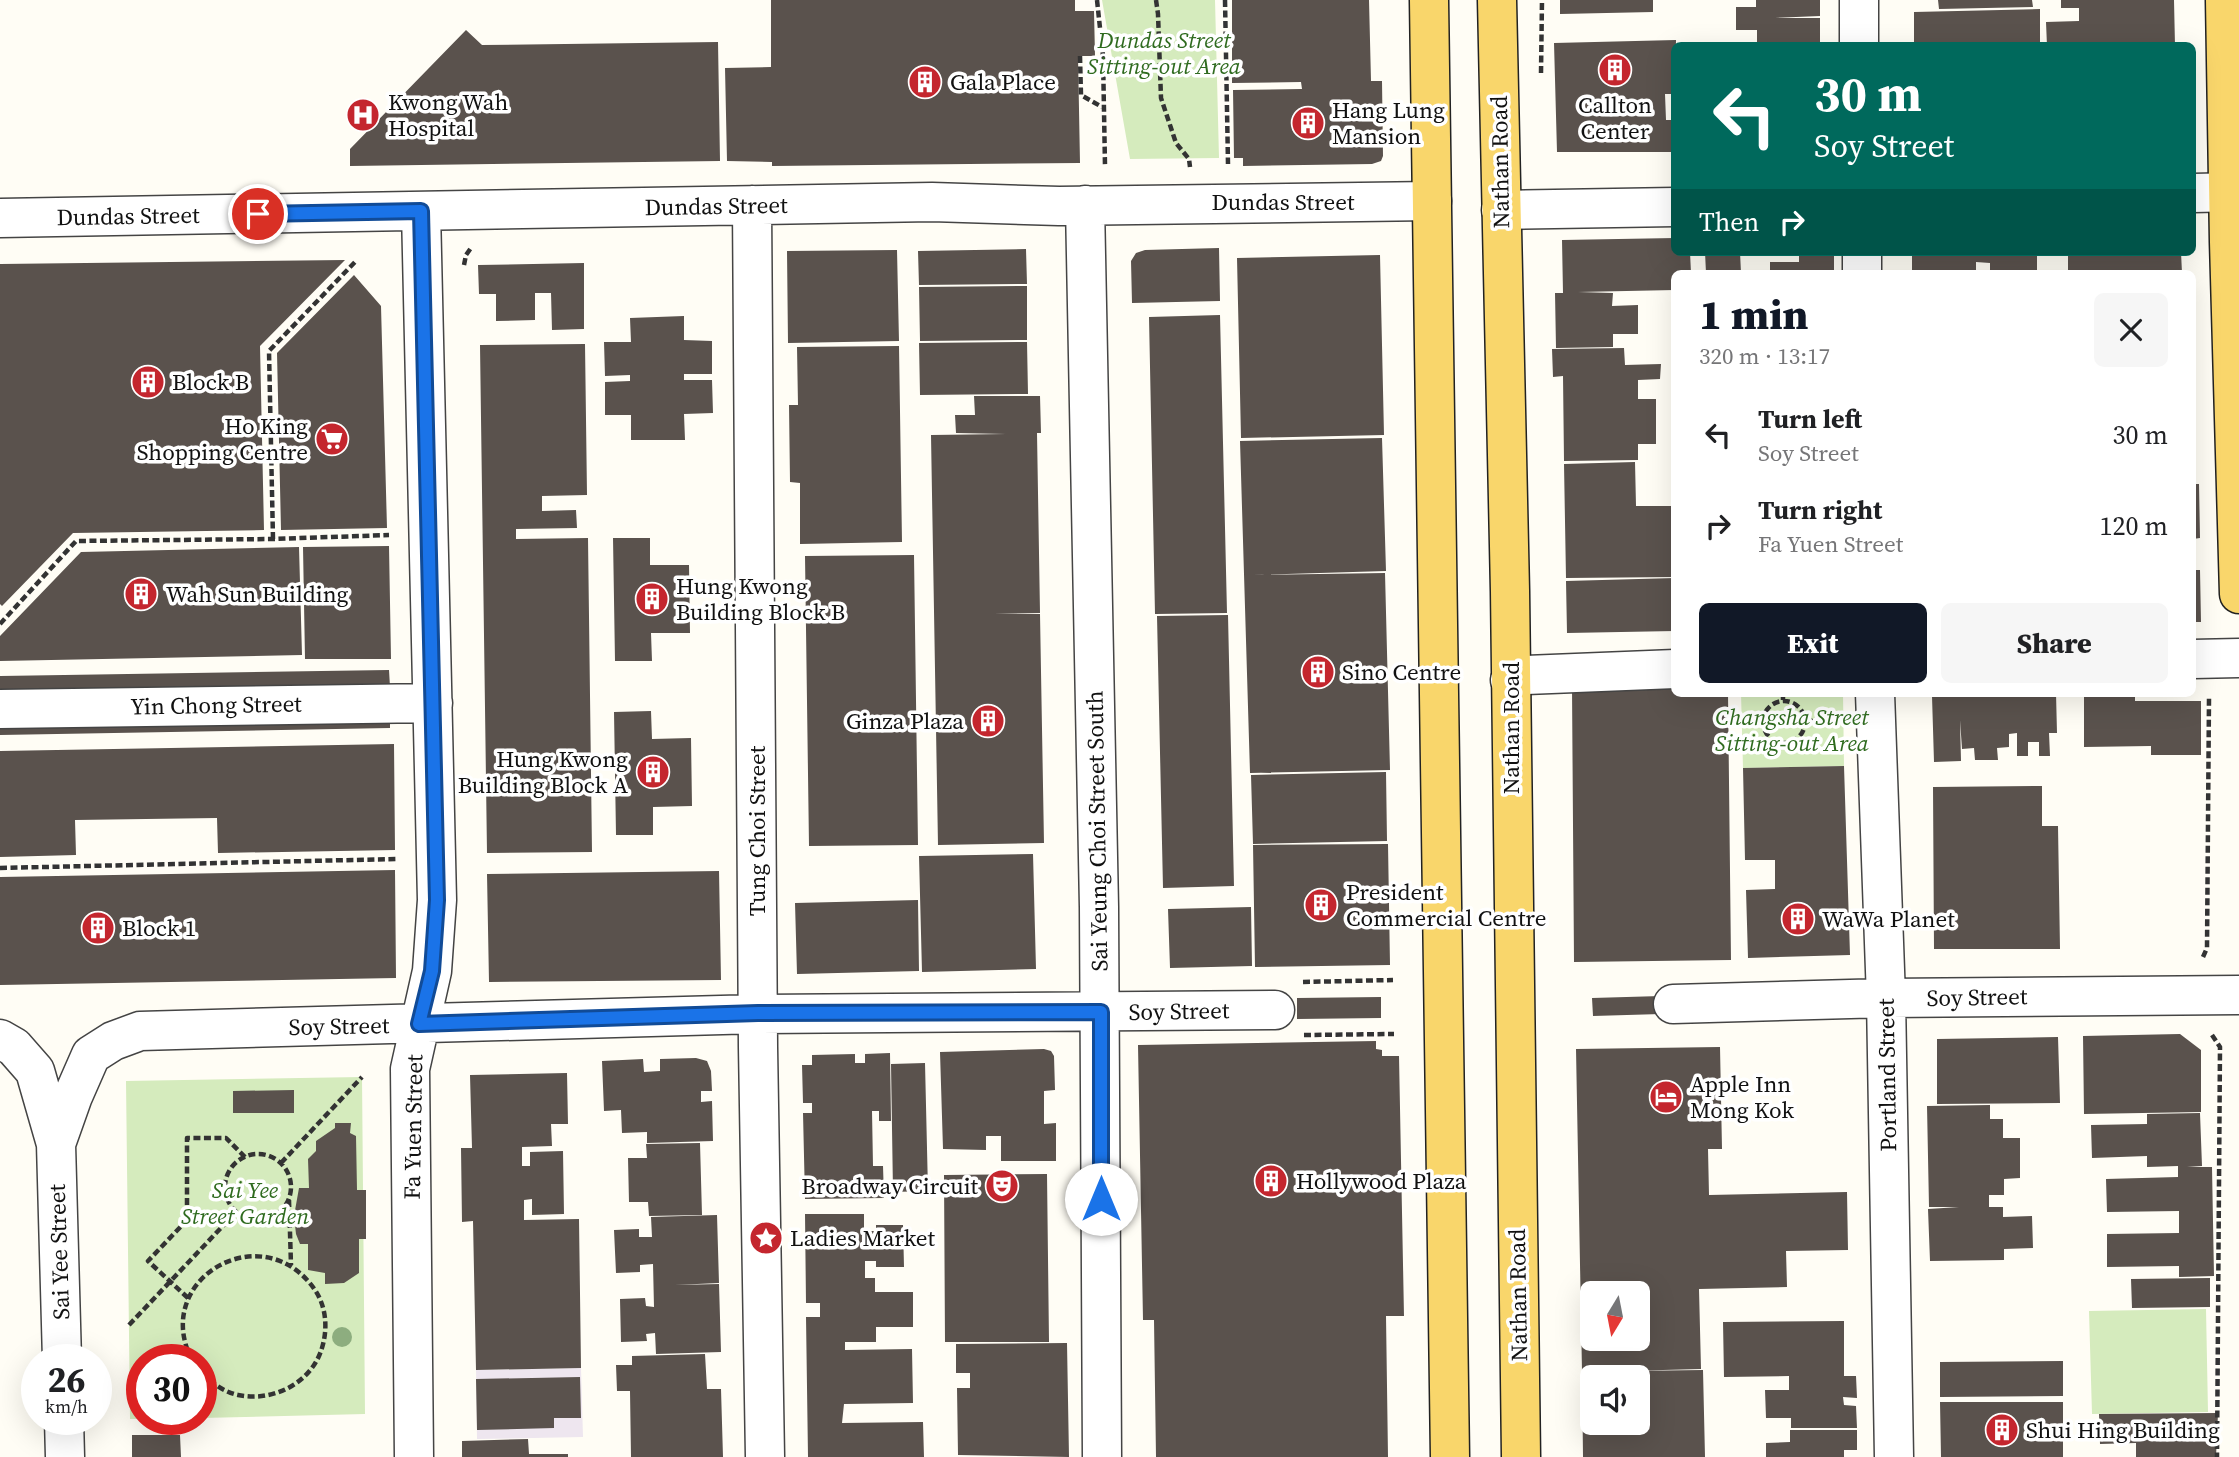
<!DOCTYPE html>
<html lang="en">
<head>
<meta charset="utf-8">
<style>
  body { margin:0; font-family:"Source Serif 4",serif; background:#f6f6f6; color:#202124; height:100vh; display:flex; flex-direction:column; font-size:26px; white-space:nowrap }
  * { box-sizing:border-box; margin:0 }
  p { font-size:23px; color:#757577 }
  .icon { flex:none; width:38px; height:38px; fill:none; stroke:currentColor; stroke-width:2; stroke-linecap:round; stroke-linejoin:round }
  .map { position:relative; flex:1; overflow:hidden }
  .details { position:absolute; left:1671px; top:270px; width:525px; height:427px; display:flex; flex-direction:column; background:#fff; border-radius:10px; box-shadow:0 7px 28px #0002 }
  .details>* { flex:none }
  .banner { position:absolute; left:1671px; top:42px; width:525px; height:214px; border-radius:10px; box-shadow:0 7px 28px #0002; background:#00695c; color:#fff; overflow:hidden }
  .needle { width:46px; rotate:190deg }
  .tools { position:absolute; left:1580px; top:1281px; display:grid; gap:14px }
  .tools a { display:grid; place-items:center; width:70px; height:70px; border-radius:10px; background:#fff; box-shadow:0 7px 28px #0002; font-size:35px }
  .speed { position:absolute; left:21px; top:1344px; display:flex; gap:14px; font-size:35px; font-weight:700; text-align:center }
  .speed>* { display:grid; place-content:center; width:91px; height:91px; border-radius:50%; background:#fff; box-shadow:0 7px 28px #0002; line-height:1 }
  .speed small { font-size:18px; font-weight:400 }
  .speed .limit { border:10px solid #d22; background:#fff; color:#111 }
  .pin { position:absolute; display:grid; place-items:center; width:60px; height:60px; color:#fff; margin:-30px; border:4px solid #fff; border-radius:50%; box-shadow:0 2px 7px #0007 }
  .me { position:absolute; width:77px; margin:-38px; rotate:0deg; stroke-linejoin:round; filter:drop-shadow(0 0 5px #0008) }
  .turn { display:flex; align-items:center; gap:24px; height:147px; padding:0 28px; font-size:32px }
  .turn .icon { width:91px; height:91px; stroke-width:2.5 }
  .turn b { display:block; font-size:49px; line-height:60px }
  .then { display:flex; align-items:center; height:66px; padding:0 28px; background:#0003; gap:14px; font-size:26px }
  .round { display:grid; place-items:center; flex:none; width:74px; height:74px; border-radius:10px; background:#f6f6f6 }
  .headline { display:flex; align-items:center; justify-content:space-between; height:119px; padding:0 28px }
  h1 { font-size:42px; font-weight:800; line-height:52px; color:#111827 }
  .primary-button { display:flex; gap:14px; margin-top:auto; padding:14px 28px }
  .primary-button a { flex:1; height:80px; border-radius:10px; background:#111827; color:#fff; font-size:28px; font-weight:800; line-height:80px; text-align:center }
  .primary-button a+a { background:#f6f6f6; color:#202124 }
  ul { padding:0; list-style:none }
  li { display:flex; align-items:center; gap:21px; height:91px; padding:0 28px }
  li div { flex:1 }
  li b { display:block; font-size:26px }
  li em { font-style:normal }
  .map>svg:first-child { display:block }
  .industrial { fill:#eee6ef }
  .green { fill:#d5ebbd }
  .building { fill:#5a524d; fill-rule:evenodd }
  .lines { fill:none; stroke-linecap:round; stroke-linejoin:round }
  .minor-casing { stroke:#444; stroke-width:41 }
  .major-casing { stroke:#222; stroke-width:41 }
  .path { stroke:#333; stroke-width:4.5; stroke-dasharray:7 3.5; stroke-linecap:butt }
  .minor { stroke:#fff; stroke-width:38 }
  .major { stroke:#f9d66b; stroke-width:38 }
  .tree { fill:#8dad7f }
  .route-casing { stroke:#114b97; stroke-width:18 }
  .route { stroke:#1a73e8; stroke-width:12 }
  .labels { text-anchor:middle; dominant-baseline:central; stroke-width:7; stroke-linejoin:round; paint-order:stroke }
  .park-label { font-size:23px; font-style:italic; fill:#2f6b1f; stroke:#fff }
  .poi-label { font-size:23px; fill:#111; stroke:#fff; text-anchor:start }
  .street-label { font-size:23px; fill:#111; stroke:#fff }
</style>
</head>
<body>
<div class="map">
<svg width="2239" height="1457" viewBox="0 0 2239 1457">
  <rect width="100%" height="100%" fill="#fffdf5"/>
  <path class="industrial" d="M581 1368 583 1437 477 1439 476 1370Z"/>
  <path class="green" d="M1102 0H1215L1219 158 1130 159Z
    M1741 693H1843L1844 766 1743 768Z
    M362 1077 365 1414 201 1418V1360H142V1419H130L126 1081Z
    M2206 1309 2208 1412 2092 1414 2089 1311Z"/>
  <path class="building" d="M771 0H1075V11H1094L1095 56H1078L1080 163 772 166V162L727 161 725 68 771 67Z
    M1232 0H1369L1371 81H1382L1383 156 1381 161 1372 164 1243 166V158H1234L1233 90 1302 89 1301 82 1232 83Z
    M1560 0H1653V12L1560 14Z
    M1756 0H1820V16L1775 18H1820V46L1757 43V30H1736V7H1756Z
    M1938 0H2032L2033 7 1939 9Z
    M2061 0H2174L2175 46H2047L2046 22 2079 21V8H2061Z
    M2040 9V46H1914V12Z
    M466 30 482 45 718 42 720 161 350 166V149Z
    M1676 40 1675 94H1665L1666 120H1675V152H1557L1554 43Z
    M1675 238V252H1690L1691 273H1675V290L1578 292 1613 293 1612 306 1638 305V334H1613V347L1556 348 1555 293H1563L1562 240Z
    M1219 248 1220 301 1132 303 1131 261 1136 253 1145 250Z
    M1026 249 1027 284 919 285 918 251Z
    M897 250 899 341 788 343 787 251Z
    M1705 252H1740L1741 273H1706Z
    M1799 252H1834V273H1770V262H1799Z
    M1912 252H2037V273H1990V263L1976 262V273H1912Z
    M2068 252H2181L2182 273H2068Z
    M1380 255 1384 435 1241 438 1237 258Z
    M345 260 260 346 264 530 73 533 2 606 0 604V264Z
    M584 263V329L552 330 551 293H535V320L496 321V294H479L478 265Z
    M354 275 381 306 387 528 281 530 277 353Z
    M1027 286V340L920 341 919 287Z
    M1220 315 1227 613 1155 614 1149 317Z
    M684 316V340L712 341V374H684V380H712L713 413 684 414 685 440H631V415H605V382L630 381V375L605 376 604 342H631L630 318Z
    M1027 342 1028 394 920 395 919 343Z
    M585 344 587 495 542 496V511L576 510 577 528 516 529V539L588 538 592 852 487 853 480 345Z
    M899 346 902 542 800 544V483L790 482 789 405H798L797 347Z
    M1624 348 1625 365 1661 364 1660 379 1638 380V399H1656V444H1638V460L1564 461 1563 376 1553 377 1552 349Z
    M974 396H1040L1041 433H1037L1040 613 994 614H1040L1044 843 938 845 931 435 1006 434 956 433 955 415H975Z
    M1382 438 1386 571 1252 575 1385 573 1390 770 1250 773 1240 441Z
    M1635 462 1636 506H1675V577L1566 578 1564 464Z
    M2193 484H2199L2200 538 2193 539Z
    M613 538H650V565H689L690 633H651L652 661H615Z
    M389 546 391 659H305L303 547Z
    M299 547 302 655 0 661V636L81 552Z
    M914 555 918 845 809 846 805 556Z
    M2193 570H2200L2201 622H2193Z
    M1675 578V631L1567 633 1566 581Z
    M1228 615 1234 886 1163 888 1157 616Z
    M389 670 390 687 0 694V676Z
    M1675 685V693H1728L1731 960 1574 962 1572 687Z
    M2056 693 2057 733H2049L2050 756H2039V742H2028V756H2017V733L2009 734V747L1997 748 1998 760H1975L1974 748 1962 749 1960 720 1961 761 1934 762 1932 696 1959 695V697Z
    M2084 695H2135V701H2201V755H2151V746L2084 747Z
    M390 710V728L0 735V717Z
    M651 711 652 739 691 738 692 806 653 807V835H616L614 712Z
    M394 744 395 850 218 853 217 818 75 820 76 855 0 857V751Z
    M1844 766 1850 955 1748 958 1746 890 1775 889V860H1745L1743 768Z
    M1386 772 1387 841 1253 844 1251 775Z
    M2042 786V826H2058L2060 949H1934L1933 787Z
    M1388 844 1390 965 1255 967 1253 845Z
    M1033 854 1036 969 922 972 919 856Z
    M395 870 396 978 0 985V877Z
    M719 871 721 980 489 982 487 874Z
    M918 900 919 971 797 974 795 903Z
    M1251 907 1252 966 1170 968 1168 909Z
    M1661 996V1014L1593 1016 1592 998Z
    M1381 997V1018L1297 1019V998Z
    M2180 1034 2201 1050V1112L2084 1114 2083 1036Z
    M2058 1037 2060 1103 1937 1104V1039Z
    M1376 1041V1049L1382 1050V1056H1399L1404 1316H1386L1388 1457H1156L1154 1320H1143L1138 1045Z
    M1720 1047 1722 1149H1708L1709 1195 1847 1192 1848 1250 1786 1251 1787 1287 1699 1289 1701 1369 1625 1371 1703 1370 1705 1457H1583L1582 1372H1612L1582 1371 1576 1049ZM1592 1293H1638V1339H1592ZM1592 1377H1638V1423H1592Z
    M1044 1049 1051 1051 1054 1056 1055 1090 1044 1091V1124L1056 1123V1161H1001V1136H986V1150L943 1149 940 1052Z
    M890 1053 891 1121H879V1111H872L873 1166H883L884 1198 805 1199 803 1113H812V1103H803L802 1065H812V1055L855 1054V1063H865V1054Z
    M696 1058 707 1061 711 1071 712 1091H701V1102L712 1101 713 1141 647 1143V1132L622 1133 621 1110 604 1111 602 1061 643 1059 644 1072 660 1071V1059Z
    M925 1063 928 1191 893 1192 891 1064Z
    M567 1073 568 1124H551L552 1146 522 1147V1166H530V1152L563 1151 564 1214 532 1215V1199L524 1200V1220L579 1219 581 1368 476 1370 473 1221 462 1222 461 1148H472L470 1075Z
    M294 1090V1113H233V1091Z
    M1990 1105V1119H2003V1138H2020V1178L2004 1179V1195H1989V1207H2003V1217L2032 1216 2033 1248 2004 1249V1260L1930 1261 1928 1209 1959 1207H1929L1927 1106Z
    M2200 1113 2202 1166 2187 1167H2212L2214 1276 2179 1277V1266L2107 1267V1234L2179 1233V1211L2107 1212 2106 1179 2178 1177V1166L2147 1167V1156L2092 1158 2091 1125 2147 1124V1114Z
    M335 1123H351L350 1133 356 1136 357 1190H366V1239H359V1273L344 1283 325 1284V1273L308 1270V1244H300L296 1234 294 1216 299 1188H309L308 1159 316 1151V1141L335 1128Z
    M700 1143 702 1215 649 1216 648 1202H629L628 1158H647L646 1144Z
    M1047 1174 1049 1342H945L944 1175Z
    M805 1214H864V1231H876V1225H903L904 1267H876V1261H865V1278H875V1292H913V1327H876V1342H845V1350L912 1349 913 1403 844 1404 842 1423 923 1422 924 1457H808L806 1317H820V1303H806Z
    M717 1215 719 1283 675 1285 719 1284 721 1352 656 1354 655 1333 646 1334 647 1341 621 1342 620 1299 645 1298 646 1306 654 1307 653 1264 640 1265V1272L616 1273 614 1230 639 1229V1237H652L651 1217Z
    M2210 1278V1307L2132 1308 2131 1279Z
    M1844 1321V1376H1856L1857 1398 1843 1397 1844 1405 1856 1406 1857 1428H1791V1418H1766L1765 1390H1789V1376L1724 1377 1723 1322Z
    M1067 1343 1069 1457 958 1455 957 1388H970V1373H956V1344Z
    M705 1354 707 1389H721L723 1457H631L630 1391H617L616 1365H632V1356Z
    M2063 1361V1396L1940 1397V1362Z
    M580 1377 581 1418H554V1428L477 1430 476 1379Z
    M1940 1402H2063V1457H1941Z
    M2218 1413 2216 1457H2136V1443L2100 1444 2099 1414Z
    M1790 1430H1857V1450H1844V1457H1766V1443L1790 1442Z
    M132 1435H180L181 1457H132Z
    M528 1439 529 1454H568V1457H462V1441Z"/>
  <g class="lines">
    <defs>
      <path id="minor" d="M1859 0V46
        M2193 193 2239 192
        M752 205 758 1047 765 1457
        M1085 205 1099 907 1102 1457
        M1501 210 1675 207
        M0 218 932 202 1059 206 1432 201
        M1862 252V273
        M2193 659 2239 658
        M1510 680 1526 675 1675 669
        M1875 693 1886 998 1894 1457
        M0 709 433 703
        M1673 1004 1886 998 2239 995
        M0 1039 14 1047 35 1071 56 1144 62 1360
        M56 1144 73 1096 91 1055 113 1041 140 1031 758 1014 1275 1010
        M64 1419 65 1457
        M414 1457 410 1069 432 971 437 900 421 211"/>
      <path id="major" d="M1429 0 1450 1457
        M1497 0 1510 591 1521 1457
        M2225 0 2229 242 2239 594"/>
    </defs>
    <use href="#minor" class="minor-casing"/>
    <use href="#major" class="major-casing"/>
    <path class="path" d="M1097 0 1103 56 1105 166
      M1156 0 1158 14 1161 98 1176 143 1189 159 1190 167
      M1225 0 1228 164
      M1080 56 1081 95 1102 107
      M1541 73 1542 0
      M464 265 466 255 471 248
      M273 539 269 351 355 262
      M0 624 76 541 273 539 389 535
      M1783 693V701
      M1763 722a21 21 0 1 1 42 0a21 21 0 1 1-42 0Z
      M1806 721H1839
      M0 868 396 859
      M2203 957 2207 948 2209 698
      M1303 982 1393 980
      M1304 1035 1394 1034
      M2212 1035 2220 1047 2217 1457
      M225 1187a33 33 0 1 1 66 0a33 33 0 1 1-66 0Z
      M281 1163 362 1077
      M289 1200 291 1265
      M188 1298 148 1261 187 1220V1138H226L245 1157
      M129 1325 236 1212
      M192 1360C150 1279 263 1214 315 1290 327 1308 328 1331 321 1351 309 1385 271 1402 238 1395 224 1392 212 1383 201 1373"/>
    <use href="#minor" class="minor"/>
    <use href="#major" class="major"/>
  </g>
  <circle class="tree" cx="342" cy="1337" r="10"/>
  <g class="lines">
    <defs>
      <path id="route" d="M258 214 421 211 437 900 432 971 419 1024 758 1013 1101 1012V1199"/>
    </defs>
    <use href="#route" class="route-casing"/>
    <use href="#route" class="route"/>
  </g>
  <defs>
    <symbol id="building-disc" viewBox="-11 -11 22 22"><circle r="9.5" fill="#c4262e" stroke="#fff"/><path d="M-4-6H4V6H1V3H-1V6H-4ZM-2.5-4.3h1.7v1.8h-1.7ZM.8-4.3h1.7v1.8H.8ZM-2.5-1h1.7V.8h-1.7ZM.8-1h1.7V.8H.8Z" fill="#fff"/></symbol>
    <symbol id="hospital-disc" viewBox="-11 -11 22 22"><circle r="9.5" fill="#c4262e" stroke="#fff"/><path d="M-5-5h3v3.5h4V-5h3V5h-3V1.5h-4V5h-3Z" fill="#fff"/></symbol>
    <symbol id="supermarket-disc" viewBox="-11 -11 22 22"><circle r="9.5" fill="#c4262e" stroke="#fff"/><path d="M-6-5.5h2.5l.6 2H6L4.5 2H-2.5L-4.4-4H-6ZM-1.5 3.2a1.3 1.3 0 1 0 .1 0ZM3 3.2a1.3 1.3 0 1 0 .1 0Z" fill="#fff"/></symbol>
    <symbol id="hotel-disc" viewBox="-11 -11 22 22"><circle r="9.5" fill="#c4262e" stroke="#fff"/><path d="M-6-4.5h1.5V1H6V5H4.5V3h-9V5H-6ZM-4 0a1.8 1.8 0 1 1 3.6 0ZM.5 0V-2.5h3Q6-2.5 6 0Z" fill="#fff"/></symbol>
    <symbol id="theatre-disc" viewBox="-11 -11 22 22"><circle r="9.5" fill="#c4262e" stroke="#fff"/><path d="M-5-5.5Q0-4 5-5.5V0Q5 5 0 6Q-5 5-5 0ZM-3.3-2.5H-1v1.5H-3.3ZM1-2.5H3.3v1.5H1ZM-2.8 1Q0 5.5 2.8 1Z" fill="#fff"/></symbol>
    <symbol id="sight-disc" viewBox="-11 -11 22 22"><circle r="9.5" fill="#c4262e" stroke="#fff"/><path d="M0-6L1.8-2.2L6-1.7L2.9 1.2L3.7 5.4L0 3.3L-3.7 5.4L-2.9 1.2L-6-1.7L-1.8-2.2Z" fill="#fff"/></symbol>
  </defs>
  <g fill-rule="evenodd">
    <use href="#building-disc" x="1596" y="51" width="38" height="38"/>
    <use href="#building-disc" x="906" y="63" width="38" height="38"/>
    <use href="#hospital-disc" x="344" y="96" width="38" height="38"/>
    <use href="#building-disc" x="1289" y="104" width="38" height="38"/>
    <use href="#building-disc" x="129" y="363" width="38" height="38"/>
    <use href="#supermarket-disc" x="313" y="420" width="38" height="38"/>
    <use href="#building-disc" x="122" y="575" width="38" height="38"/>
    <use href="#building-disc" x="633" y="580" width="38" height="38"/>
    <use href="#building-disc" x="1299" y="653" width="38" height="38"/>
    <use href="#building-disc" x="969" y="702" width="38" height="38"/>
    <use href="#building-disc" x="634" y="753" width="38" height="38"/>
    <use href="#building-disc" x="1302" y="886" width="38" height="38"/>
    <use href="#building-disc" x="1779" y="900" width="38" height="38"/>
    <use href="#building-disc" x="79" y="909" width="38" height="38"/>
    <use href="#hotel-disc" x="1647" y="1078" width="38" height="38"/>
    <use href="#building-disc" x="1252" y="1162" width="38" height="38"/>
    <use href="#theatre-disc" x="983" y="1167" width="38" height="38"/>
    <use href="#sight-disc" x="747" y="1219" width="38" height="38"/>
    <use href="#building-disc" x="1983" y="1411" width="38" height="38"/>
  </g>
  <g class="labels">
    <g class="park-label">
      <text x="1164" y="40">Dundas Street<tspan x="1164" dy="26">Sitting-out Area</tspan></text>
      <text x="1792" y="717">Changsha Street<tspan x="1792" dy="26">Sitting-out Area</tspan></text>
      <text x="245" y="1190">Sai Yee<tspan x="245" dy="26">Street Garden</tspan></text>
    </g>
    <g class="poi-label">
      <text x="950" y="82">Gala Place</text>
      <text x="388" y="102">Kwong Wah<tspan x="388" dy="26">Hospital</tspan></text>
      <text x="1615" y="105" text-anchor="middle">Callton<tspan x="1615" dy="26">Center</tspan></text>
      <text x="1332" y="110">Hang Lung<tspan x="1332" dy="26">Mansion</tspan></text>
      <text x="172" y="382">Block B</text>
      <text x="308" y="426" text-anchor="end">Ho King<tspan x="308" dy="26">Shopping Centre</tspan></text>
      <text x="676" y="586">Hung Kwong<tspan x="676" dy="26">Building Block B</tspan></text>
      <text x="166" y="594">Wah Sun Building</text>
      <text x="1342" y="672">Sino Centre</text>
      <text x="964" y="721" text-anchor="end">Ginza Plaza</text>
      <text x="628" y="759" text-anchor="end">Hung Kwong<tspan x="628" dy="26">Building Block A</tspan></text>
      <text x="1346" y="892">President<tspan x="1346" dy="26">Commercial Centre</tspan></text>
      <text x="1822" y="919">WaWa Planet</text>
      <text x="122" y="928">Block 1</text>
      <text x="1690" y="1084">Apple Inn<tspan x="1690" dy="26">Mong Kok</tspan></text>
      <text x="1296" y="1181">Hollywood Plaza</text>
      <text x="978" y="1186" text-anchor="end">Broadway Circuit</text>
      <text x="790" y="1238">Ladies Market</text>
      <text x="2026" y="1430">Shui Hing Building</text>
    </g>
    <g class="street-label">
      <text transform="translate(1500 162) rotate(-91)">Nathan Road</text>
      <text x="1283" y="202">Dundas Street</text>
      <text transform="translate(716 206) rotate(-1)">Dundas Street</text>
      <text transform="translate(128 216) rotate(-1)">Dundas Street</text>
      <text transform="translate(216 705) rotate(-1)">Yin Chong Street</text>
      <text transform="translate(1511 728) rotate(-90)">Nathan Road</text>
      <text transform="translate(757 831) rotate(-90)">Tung Choi Street</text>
      <text transform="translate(1097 831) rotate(-91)">Sai Yeung Choi Street South</text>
      <text transform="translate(1977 997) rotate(-1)">Soy Street</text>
      <text transform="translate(1179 1011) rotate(-1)">Soy Street</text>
      <text transform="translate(339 1026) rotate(-1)">Soy Street</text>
      <text transform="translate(1887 1075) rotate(-91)">Portland Street</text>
      <text transform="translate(413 1127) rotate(-89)">Fa Yuen Street</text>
      <text transform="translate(59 1252) rotate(-92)">Sai Yee Street</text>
      <text transform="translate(1518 1295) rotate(-91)">Nathan Road</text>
    </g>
  </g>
</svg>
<div class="tools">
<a><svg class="needle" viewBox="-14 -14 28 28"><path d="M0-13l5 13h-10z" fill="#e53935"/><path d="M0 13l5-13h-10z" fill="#757577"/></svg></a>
<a><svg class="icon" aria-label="sound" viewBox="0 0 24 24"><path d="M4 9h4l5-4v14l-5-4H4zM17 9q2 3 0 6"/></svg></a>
</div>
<div class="speed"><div>26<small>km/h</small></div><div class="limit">30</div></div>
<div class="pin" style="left:258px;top:214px;background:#d93025"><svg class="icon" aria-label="arrive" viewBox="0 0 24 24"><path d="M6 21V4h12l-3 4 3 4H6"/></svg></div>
<svg class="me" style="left:1101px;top:1199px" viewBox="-20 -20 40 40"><circle r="19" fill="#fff"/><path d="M0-13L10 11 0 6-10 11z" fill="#1a73e8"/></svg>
<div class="banner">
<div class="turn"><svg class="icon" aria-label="left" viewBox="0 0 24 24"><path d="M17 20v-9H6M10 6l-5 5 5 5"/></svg><div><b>30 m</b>Soy Street</div></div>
<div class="then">Then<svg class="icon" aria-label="right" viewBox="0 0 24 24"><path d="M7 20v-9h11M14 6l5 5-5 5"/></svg></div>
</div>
<section class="details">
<div class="headline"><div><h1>1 min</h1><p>320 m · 13:17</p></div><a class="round"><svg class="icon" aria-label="close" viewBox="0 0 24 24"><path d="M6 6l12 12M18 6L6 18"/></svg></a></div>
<ul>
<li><svg class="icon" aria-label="left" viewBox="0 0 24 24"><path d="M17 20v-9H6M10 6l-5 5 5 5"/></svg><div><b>Turn left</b><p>Soy Street</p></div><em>30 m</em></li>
<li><svg class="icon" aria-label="right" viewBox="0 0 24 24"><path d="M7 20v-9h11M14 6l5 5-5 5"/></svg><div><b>Turn right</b><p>Fa Yuen Street</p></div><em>120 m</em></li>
</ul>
<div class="primary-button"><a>Exit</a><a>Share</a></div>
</section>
</div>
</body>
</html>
